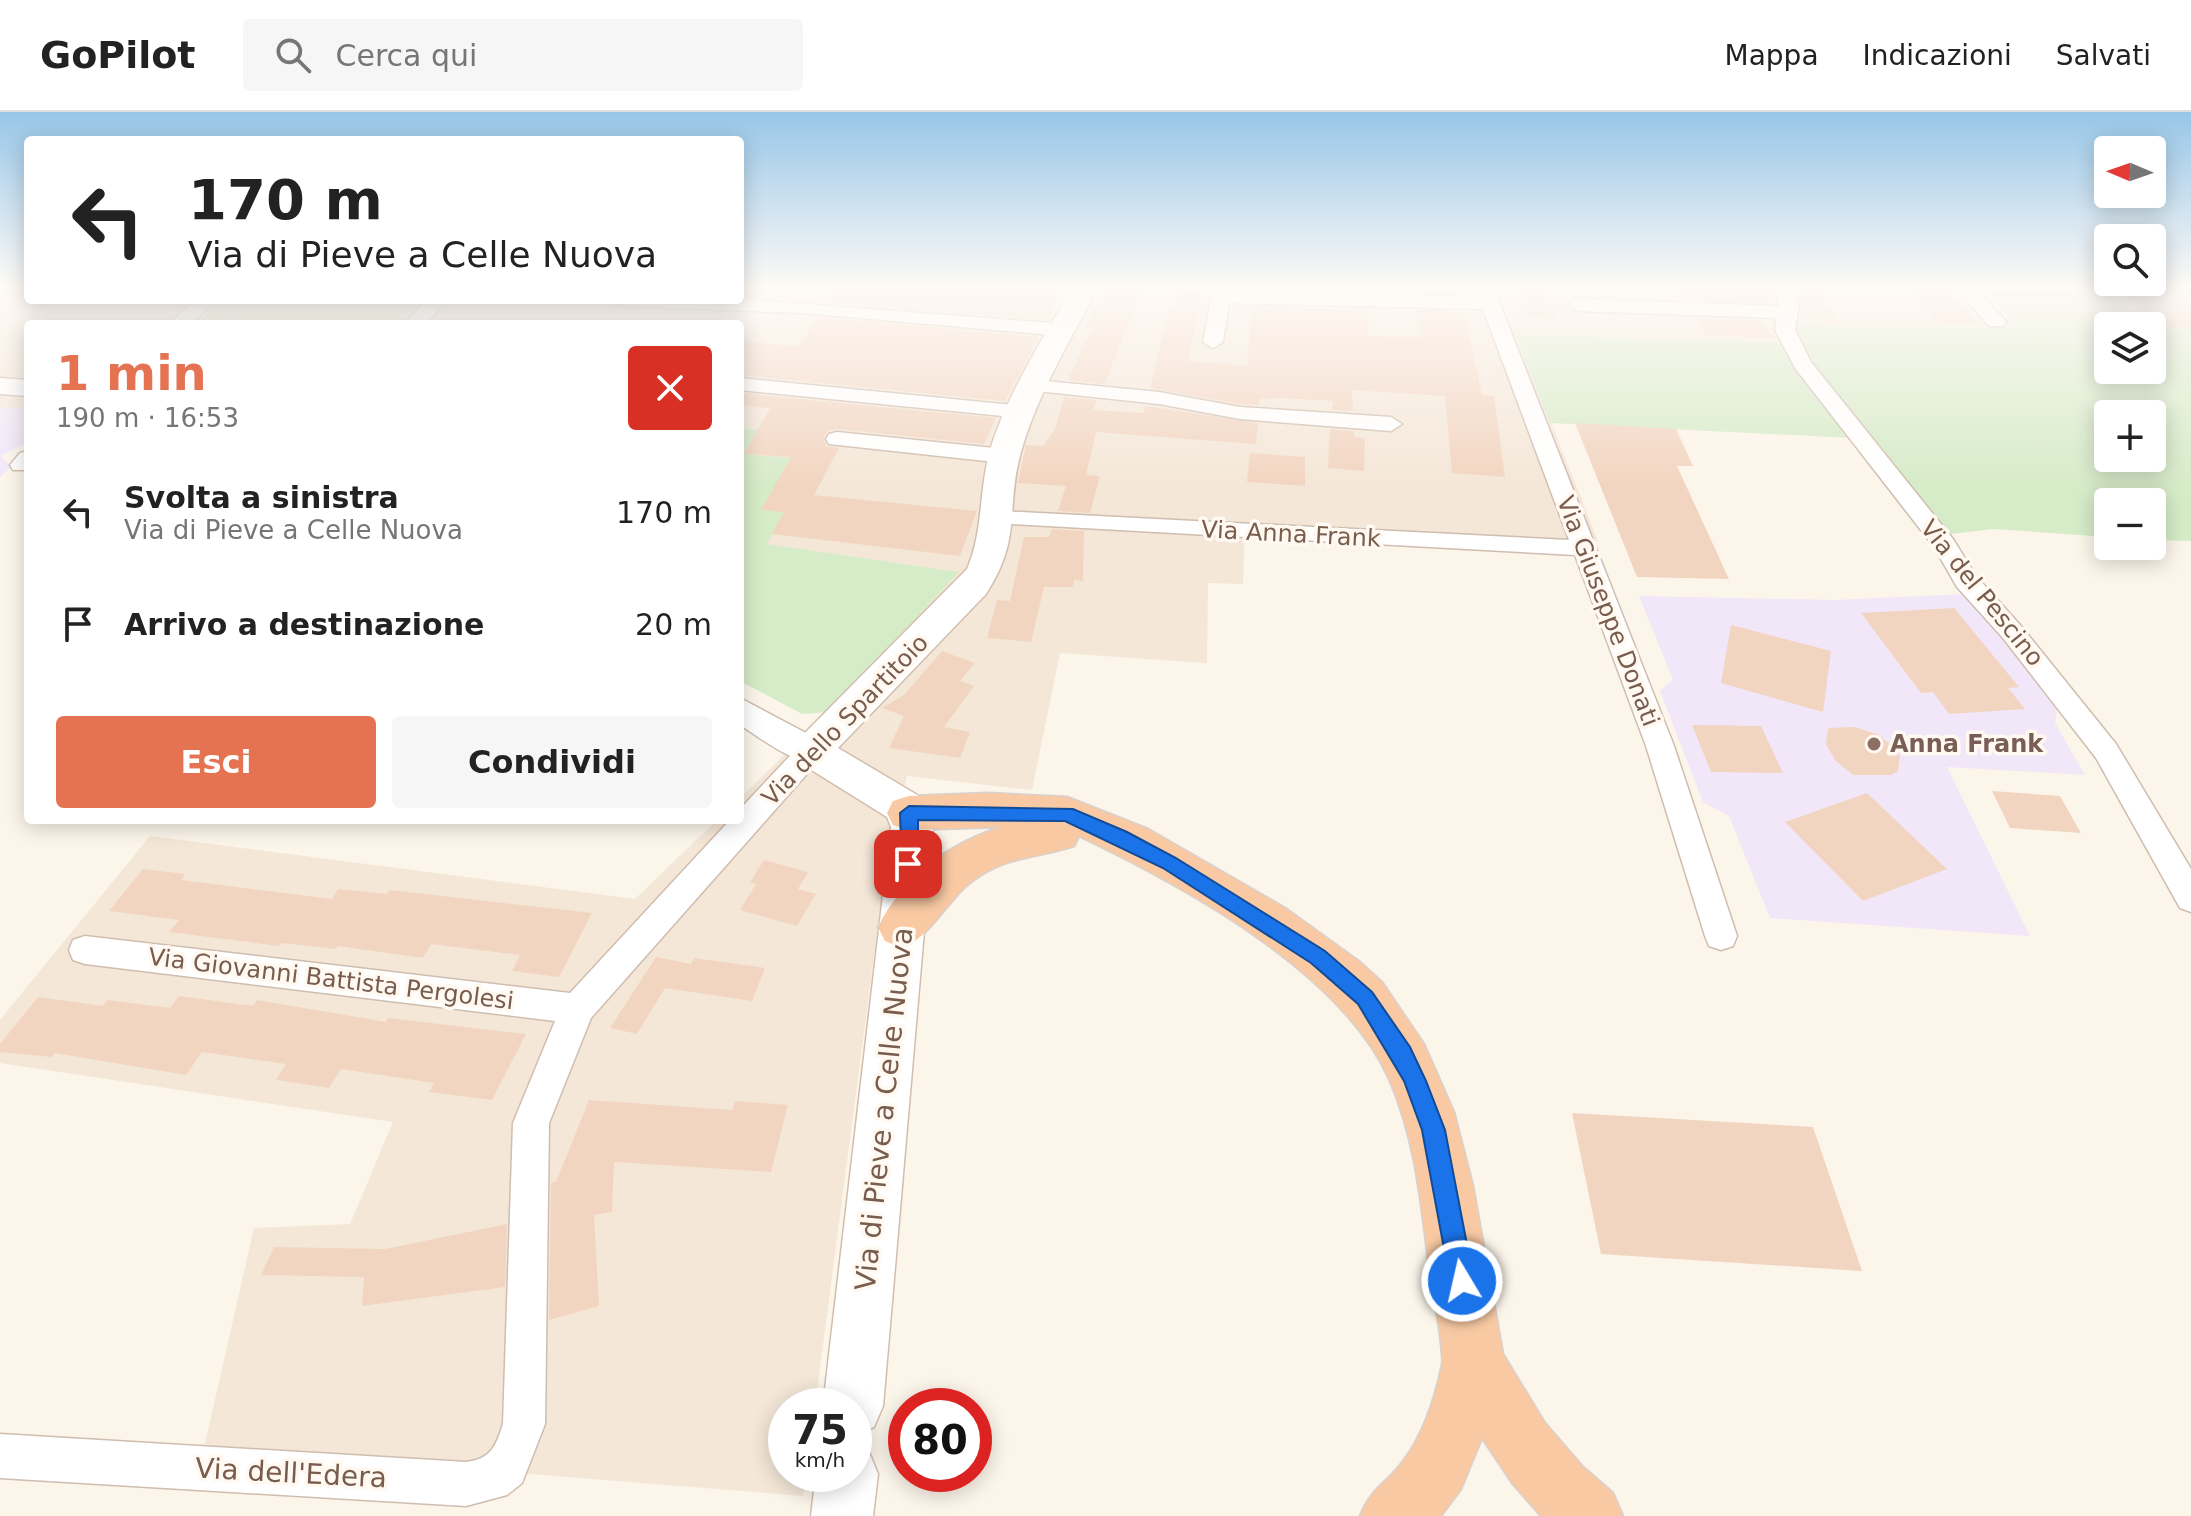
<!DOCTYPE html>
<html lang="it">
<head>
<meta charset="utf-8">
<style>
  body { margin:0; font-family:"DejaVu Sans",sans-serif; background:#f6f6f6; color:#222; height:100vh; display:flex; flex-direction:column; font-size:30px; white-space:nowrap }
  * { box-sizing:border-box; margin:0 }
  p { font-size:26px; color:#767676 }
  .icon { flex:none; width:44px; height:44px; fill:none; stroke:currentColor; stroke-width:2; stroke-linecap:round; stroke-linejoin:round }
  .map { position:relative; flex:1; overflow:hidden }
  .side { position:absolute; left:24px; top:208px; width:720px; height:504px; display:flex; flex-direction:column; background:#fff; border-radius:8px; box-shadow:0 4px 20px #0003 }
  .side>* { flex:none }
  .banner { position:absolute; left:24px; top:24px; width:720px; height:168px; border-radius:8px; box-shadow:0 4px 20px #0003; background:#fff; color:#222; overflow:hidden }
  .needle { width:52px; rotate:272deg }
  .buttons { position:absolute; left:2094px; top:24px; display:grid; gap:16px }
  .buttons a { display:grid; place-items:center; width:72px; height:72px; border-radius:8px; background:#fff; box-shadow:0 4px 20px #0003; font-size:40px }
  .speed { position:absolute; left:768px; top:1276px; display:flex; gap:16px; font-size:40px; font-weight:700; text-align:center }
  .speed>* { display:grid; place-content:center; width:104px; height:104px; border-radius:50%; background:#fff; box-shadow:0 4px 20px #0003; line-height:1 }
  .speed small { font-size:20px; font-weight:400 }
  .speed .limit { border:12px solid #d22; background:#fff; color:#111 }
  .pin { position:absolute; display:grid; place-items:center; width:68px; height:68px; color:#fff; margin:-34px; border-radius:16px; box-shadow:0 4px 12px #0006 }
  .me { position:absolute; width:88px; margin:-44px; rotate:351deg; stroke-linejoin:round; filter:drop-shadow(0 0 6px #0008) }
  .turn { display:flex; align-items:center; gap:28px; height:168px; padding:0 32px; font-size:36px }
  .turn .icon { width:104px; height:104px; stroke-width:2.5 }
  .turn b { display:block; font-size:56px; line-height:68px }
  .round { display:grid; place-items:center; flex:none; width:84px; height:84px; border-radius:8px; background:#f6f6f6 }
  .overview { display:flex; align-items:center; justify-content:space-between; height:136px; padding:0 32px }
  h1 { font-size:48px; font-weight:800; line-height:60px; color:#e57351 }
  .primary-button { display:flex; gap:16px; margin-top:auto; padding:16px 32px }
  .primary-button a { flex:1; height:92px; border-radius:8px; background:#e57351; color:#fff; font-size:32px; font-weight:800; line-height:92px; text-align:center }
  .primary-button a+a { background:#f6f6f6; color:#222 }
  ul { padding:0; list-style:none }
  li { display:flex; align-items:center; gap:24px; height:112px; padding:0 32px }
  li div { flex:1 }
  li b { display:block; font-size:30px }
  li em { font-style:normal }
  header { display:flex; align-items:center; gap:48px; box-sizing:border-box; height:112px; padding:0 40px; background:#fff; border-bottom:2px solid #e0e0e0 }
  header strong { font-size:38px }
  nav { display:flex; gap:44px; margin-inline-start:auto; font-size:28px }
  .search { width:560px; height:72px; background:#f6f6f6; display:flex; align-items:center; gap:20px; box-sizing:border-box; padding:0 28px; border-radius:8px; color:#767676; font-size:30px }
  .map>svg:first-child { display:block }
  .residential { fill:#f4e7d8 }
  .education { fill:#f2e6f9 }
  .green { fill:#d6ebc8; fill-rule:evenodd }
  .building { fill:#f2d5c1 }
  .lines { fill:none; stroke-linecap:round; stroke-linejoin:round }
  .minor-casing { stroke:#cfbdaf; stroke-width:3 }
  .tertiary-casing { stroke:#cfbdaf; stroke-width:3 }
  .secondary-casing { stroke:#d2bead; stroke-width:3 }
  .trunk-casing { stroke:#d9d1cd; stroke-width:3 }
  .minor { fill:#fff; fill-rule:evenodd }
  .tertiary { fill:#fff; fill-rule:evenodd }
  .secondary { fill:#fff; fill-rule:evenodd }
  .trunk { fill:#f8c9a3; fill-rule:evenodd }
  .route { fill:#1a73e8; stroke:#114b97; stroke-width:2 }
  .education-dot { fill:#8d6e63; stroke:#fff9f1; stroke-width:3 }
  .labels { text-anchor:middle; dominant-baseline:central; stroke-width:7; stroke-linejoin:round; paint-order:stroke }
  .street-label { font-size:24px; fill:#785c4d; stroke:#fff9f1 }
  .education-label { font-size:24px; font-weight:bold; fill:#785e54; stroke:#fff9f1; text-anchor:start }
  .near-street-label { font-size:28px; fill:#785c4d; stroke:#fff9f1 }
</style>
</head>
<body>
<header>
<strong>GoPilot</strong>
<div class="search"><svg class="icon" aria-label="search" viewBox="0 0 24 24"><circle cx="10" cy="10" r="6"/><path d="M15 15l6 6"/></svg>Cerca qui</div>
<nav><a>Mappa</a><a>Indicazioni</a><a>Salvati</a></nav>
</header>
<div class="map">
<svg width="2191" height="1404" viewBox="0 0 2191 1404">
  <rect width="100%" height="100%" fill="#fcf5ea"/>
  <path class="residential" d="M0 177H28V188H740V177H1978L2016 216 1795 214 1799 231 1517 224 1598 429 1245 412 1243 472 1208 471 1207 551 1060 541 1032 678 907 664 889 729 815 1294H786V1362H806L803 1384 204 1336 254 1116 350 1112 393 1010 0 951V908L150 724 635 787 717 708H740V686L847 582 958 460 740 428V212H28V297L0 295Z
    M2107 177H2191V217H2152Z"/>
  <path class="education" d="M0 295 28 297V330L1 344 11 355 0 365Z
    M1966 482 2058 592 2055 611 2085 663 1947 655 2030 824 1770 806 1729 704 1703 690 1660 579 1673 568 1639 484 1835 488Z"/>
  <path class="green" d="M1987 180H2111L2148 214H2108V258H2152V217H2191V429L2152 428V390H2108V425L1993 417 1944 423C1899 368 1811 280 1794 214L2015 216ZM2108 302H2152V346H2108Z
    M223 188H406L419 189 397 212 202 206Z
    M1516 223 1784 230 1810 275 1851 326 1550 311Z
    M740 316 757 318 745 342 811 348 772 379 762 397 784 400 767 432 959 460 829 600 802 602 740 569Z"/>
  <path class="building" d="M836 177H1059L1048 208 827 191Z
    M1105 177H1143L1104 272 1068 268 1093 215 1085 214Z
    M1520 177H1545L1557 206 1530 205Z
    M1682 177H1773L1775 191 1687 188Z
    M1797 177H1822L1836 209 1800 206 1802 193Z
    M1908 177H1945L1977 211H1938Z
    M1173 178 1203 181 1188 249 1247 254 1252 195 1368 197 1369 224 1421 225 1416 198 1464 200 1482 283 1494 284 1505 365 1452 361 1445 284 1352 278 1353 299 1332 298 1333 289 1282 286 1259 287V293L1240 292 1150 276Z
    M2122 181H2155L2166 191 2191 190V215H2160Z
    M818 205 1039 225 1005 289 740 263V229L799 235Z
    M1697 206 1762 208 1773 226 1705 223Z
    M740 281 996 306 984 332 837 317 828 319 823 325 826 334 839 336 814 383 977 399 960 444 772 422 784 400 761 398 791 345 744 342 770 296 740 293Z
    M1064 285 1097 288 1093 298 1144 301 1145 294 1258 311 1256 332 1096 320 1086 363 1100 364 1090 401 1058 399 1066 374 1018 371 1026 333 1043 334 1055 317Z
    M1575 311 1676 317 1693 354H1677L1729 467 1637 465Z
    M1330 317 1354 319V325L1365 326 1364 359 1328 356Z
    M1250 341 1305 345V374L1247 370Z
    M1052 417 1084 419 1083 469 1074 468 1073 475H1044L1031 530 987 526 997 488 1010 489 1024 425H1049Z
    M1954 496 2019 575 2008 576 2025 597 1949 602 1933 580 1921 581 1861 501Z
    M1731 513 1831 539 1823 600 1721 571Z
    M942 539 975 551 960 569 974 574 944 615 970 620 960 646 889 636 904 604 882 596 904 583Z
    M1692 613 1761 614 1783 661 1711 660Z
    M1854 615 1877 622 1895 636 1900 644 1898 659 1891 663H1853L1835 648 1826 632 1828 616Z
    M1992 679 2060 684 2081 721 2010 716Z
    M1867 681 1947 757 1863 789 1785 710Z
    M764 748 808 760 798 777 816 782 797 814 740 798 756 772 750 770Z
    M143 757 185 762 181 768 332 787 338 777 387 782 390 778 592 801 559 865 512 859 520 843 431 832 423 846 338 834 336 837 281 831 279 834 169 820 179 808 109 799Z
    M656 845 691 852 694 846 765 856 752 889 665 876 637 922 610 916Z
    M179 884 253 894 257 888 386 910 388 906 526 922 492 988 429 980 434 971 341 957 329 976 276 968 286 952 202 940 186 963 55 941 52 945 0 940V932L38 885 103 894 107 888 170 896Z
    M589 988 732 998 735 989 788 993 771 1060 614 1050 612 1100 594 1103 599 1194 549 1208 551 1071 556 1070Z
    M1572 1001 1813 1015 1862 1159 1601 1142Z
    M507 1112 505 1175 362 1194 364 1165 261 1163 274 1135 385 1137Z"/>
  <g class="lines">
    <defs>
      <path id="minor" d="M1213 177 1478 185 1476 177H1494L1674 634 1737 824 1733 834 1721 838 1709 834 1705 824 1646 634 1575 443 991 411 987 406 999 399 1569 428 1483 197 1229 191 1223 230 1213 236 1203 230Z
        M1776 177H1794L1799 194 1795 218 1811 250 1953 427 1976 464 2021 514 2116 632 2191 757V800L2180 796 2096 646 2003 526 1957 475 1934 435 1795 256 1775 218 1777 206 1578 199 1568 193 1578 187 1779 194Z
        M1957 177H1976L2003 206 2006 210 2003 214H1989Z
        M740 187 1063 212 1073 218 1063 224 803 201 621 194 611 188Z
        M195 188H216L191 212H169Z
        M426 188H447L426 212H405Z
        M740 266 1022 294 1033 300 1022 306 740 278Z
        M1035 268 1159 280 1240 295 1391 305 1402 312 1391 319 1240 307 1159 292 1028 278 1024 274 1028 270Z
        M837 320 1004 337 1015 344 1004 351 829 332 826 327 829 322Z
        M28 339V358H13L10 353 20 341Z
        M811 628 821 632 825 639 821 646 591 906 549 1011 545 1312 522 1371 507 1383 466 1394 0 1366V1322L466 1350C491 1347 496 1334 503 1312L513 1011 555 909 85 852 73 848 69 838 73 828 85 824 570 881 730 708H740V697L801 632Z"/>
      <path id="tertiary" d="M0 266 28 268V284L0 282Z
        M740 586 823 630 828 639 823 648C796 656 763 627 740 613Z"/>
      <path id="secondary" d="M1071 177H1097C1070 229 1037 283 1021 340 1005 397 1023 425 986 482L838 636 919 684 933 715 883 1294 874 1315 854 1323V1294H823L891 715 887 705 797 649 791 639 797 629 967 457C983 420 979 381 989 342 1005 284 1042 230 1071 177Z
        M854 1334 869 1340 878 1362 873 1404H811L816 1362H854Z"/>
      <path id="trunk" d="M988 681 1067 685 1148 717 1285 796 1360 850 1382 870 1424 932 1454 1000 1473 1074 1503 1242 1545 1311 1583 1355 1613 1381 1623 1404H1541L1512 1371 1482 1326 1461 1377 1441 1404H1360C1373 1373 1386 1373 1404 1348 1424 1321 1435 1286 1442 1253 1445 1238 1429 1160 1427 1139 1420 1081 1413 1021 1389 967 1341 859 1183 774 1079 724L1074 734C1031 748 1002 743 965 775 949 789 922 833 903 834 898 835 890 831 885 829L878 815C903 765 948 732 1001 715L909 718 893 713 887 701 893 689 909 684Z"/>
    </defs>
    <use href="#minor" class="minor-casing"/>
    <use href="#tertiary" class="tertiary-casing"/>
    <use href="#secondary" class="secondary-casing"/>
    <use href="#trunk" class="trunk-casing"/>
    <use href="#minor" class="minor"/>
    <use href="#tertiary" class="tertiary"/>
    <use href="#secondary" class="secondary"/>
    <use href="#trunk" class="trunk"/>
  </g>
  <linearGradient id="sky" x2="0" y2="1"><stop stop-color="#97c6e8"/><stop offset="0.47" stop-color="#fefaf6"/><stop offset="1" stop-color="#fefaf6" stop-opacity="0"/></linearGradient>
  <rect width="2191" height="373" fill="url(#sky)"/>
  <path class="route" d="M909 694 1073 697 1127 720 1176 746 1325 839 1372 880 1410 935 1426 969 1445 1018 1474 1169 1470 1177 1462 1181 1453 1177 1450 1169 1422 1018 1404 969 1358 892 1311 851 1163 756 1065 709 918 708V752L908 760 902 757 900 701Z"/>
  <circle class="education-dot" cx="1874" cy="632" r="8"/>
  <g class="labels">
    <g class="street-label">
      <text transform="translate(1291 422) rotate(3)">Via Anna Frank</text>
      <text transform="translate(1982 481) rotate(51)">Via del Pescino</text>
      <text transform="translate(1608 499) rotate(69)">Via Giuseppe Donati</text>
      <text transform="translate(845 608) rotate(-46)">Via dello Spartitoio</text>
      <text transform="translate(331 867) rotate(7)">Via Giovanni Battista Pergolesi</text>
    </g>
    <g class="education-label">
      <text x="1890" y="632">Anna Frank</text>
    </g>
    <g class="near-street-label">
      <text transform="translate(884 997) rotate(-84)">Via di Pieve a Celle Nuova</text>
      <text transform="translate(291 1361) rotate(3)">Via dell'Edera</text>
    </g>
  </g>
</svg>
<div class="buttons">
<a><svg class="needle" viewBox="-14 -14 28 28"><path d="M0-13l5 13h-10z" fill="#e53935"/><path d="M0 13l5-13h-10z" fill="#767676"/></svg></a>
<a><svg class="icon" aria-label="search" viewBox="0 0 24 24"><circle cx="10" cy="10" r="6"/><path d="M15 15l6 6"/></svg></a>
<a><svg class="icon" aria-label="layers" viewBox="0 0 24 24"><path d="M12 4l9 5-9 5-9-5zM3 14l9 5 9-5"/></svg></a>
<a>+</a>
<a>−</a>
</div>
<div class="speed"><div>75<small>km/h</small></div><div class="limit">80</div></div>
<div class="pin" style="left:908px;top:752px;background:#d93025"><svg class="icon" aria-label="arrive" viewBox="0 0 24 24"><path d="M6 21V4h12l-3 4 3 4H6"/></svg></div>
<svg class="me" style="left:1462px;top:1169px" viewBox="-20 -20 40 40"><circle r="17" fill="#1a73e8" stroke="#fff" stroke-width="3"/><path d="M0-11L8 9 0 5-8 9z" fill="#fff"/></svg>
<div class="banner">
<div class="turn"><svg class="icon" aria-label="left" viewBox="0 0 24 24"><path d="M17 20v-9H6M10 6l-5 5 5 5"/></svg><div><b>170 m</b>Via di Pieve a Celle Nuova</div></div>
</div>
<section class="side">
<div class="overview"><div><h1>1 min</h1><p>190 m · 16:53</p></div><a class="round" style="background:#d93025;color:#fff"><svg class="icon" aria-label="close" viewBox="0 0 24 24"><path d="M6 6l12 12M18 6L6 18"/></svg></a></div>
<ul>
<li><svg class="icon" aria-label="left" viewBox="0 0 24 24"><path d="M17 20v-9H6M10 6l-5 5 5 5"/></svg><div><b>Svolta a sinistra</b><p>Via di Pieve a Celle Nuova</p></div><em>170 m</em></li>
<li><svg class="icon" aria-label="arrive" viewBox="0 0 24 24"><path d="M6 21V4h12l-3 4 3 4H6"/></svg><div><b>Arrivo a destinazione</b></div><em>20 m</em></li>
</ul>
<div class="primary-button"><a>Esci</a><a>Condividi</a></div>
</section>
</div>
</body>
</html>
